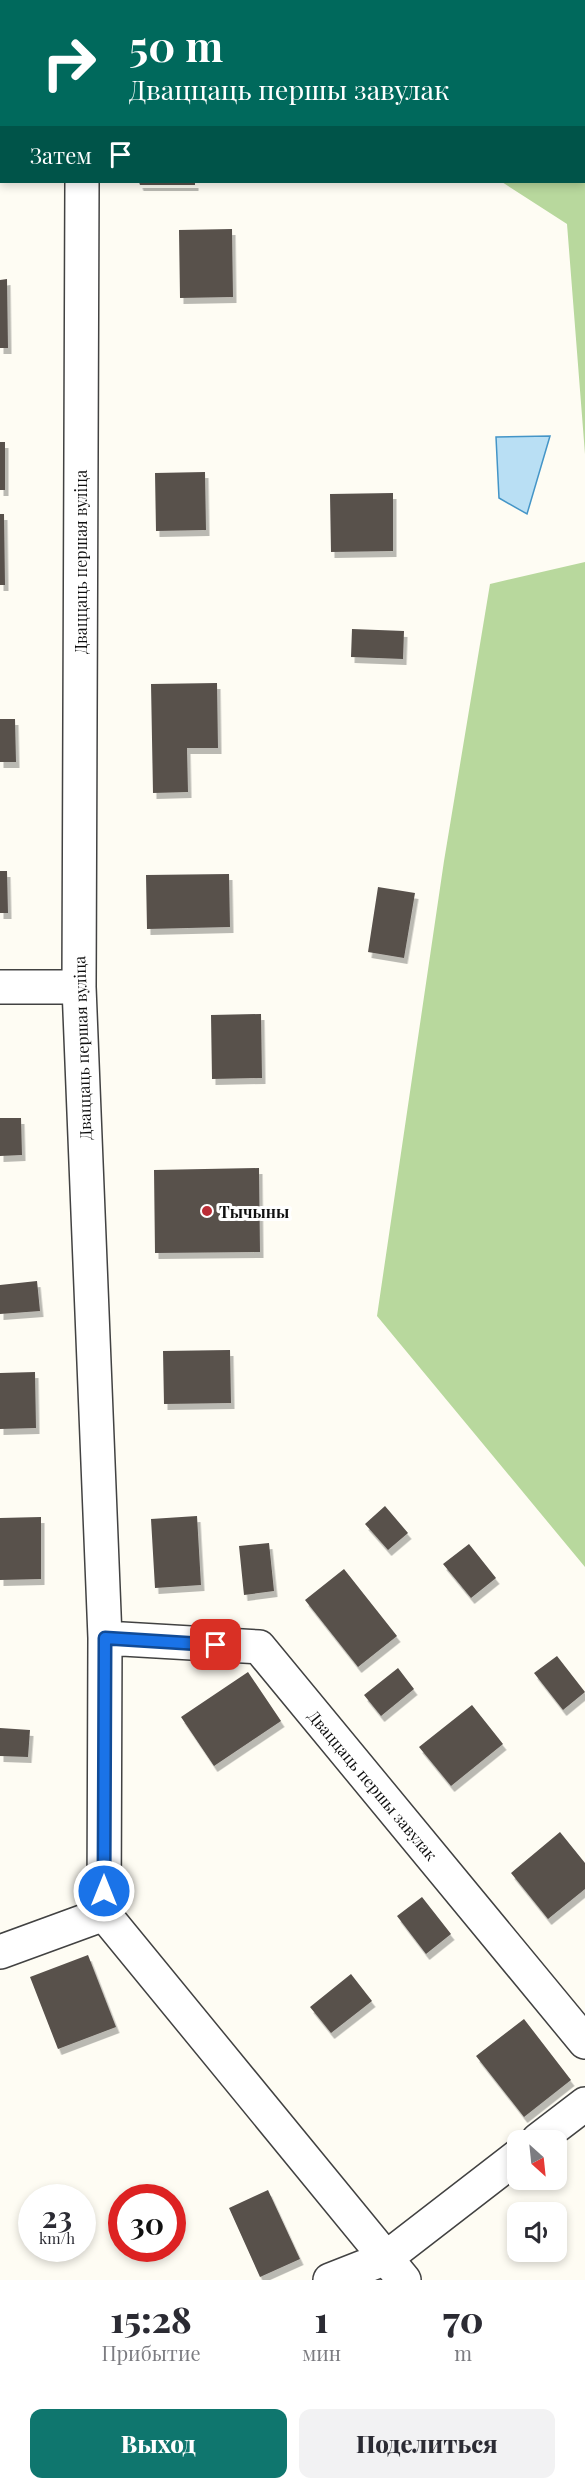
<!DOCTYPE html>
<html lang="ru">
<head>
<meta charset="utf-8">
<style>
  body { margin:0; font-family:"Playfair Display",serif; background:#f2f2f3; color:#2b2b33; height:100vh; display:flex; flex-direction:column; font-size:22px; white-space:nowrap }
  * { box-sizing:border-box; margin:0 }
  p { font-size:20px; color:#7c7c81 }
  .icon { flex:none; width:33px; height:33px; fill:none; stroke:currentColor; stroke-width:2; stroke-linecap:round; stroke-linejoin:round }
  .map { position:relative; height:2280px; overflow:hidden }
  .panel { display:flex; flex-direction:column; background:#fff; flex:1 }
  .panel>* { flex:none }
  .hud { position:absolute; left:0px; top:0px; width:585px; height:183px; box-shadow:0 3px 9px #0003; background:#00695c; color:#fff; overflow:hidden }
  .needle { width:39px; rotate:153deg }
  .buttons { position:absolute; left:507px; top:2130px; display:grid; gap:12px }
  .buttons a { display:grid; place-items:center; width:60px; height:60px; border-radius:12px; background:#fff; box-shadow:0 3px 9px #0003; font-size:30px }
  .speed { position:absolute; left:18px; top:2184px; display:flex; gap:12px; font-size:30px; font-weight:700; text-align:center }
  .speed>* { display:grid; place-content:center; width:78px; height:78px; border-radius:50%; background:#fff; box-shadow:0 3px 9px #0003; line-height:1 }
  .speed small { font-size:15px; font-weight:400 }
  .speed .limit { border:9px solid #d22; background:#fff; color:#111 }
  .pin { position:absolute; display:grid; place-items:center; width:51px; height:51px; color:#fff; margin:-26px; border-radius:12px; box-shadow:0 3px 9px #0006 }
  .me { position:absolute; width:66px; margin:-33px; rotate:0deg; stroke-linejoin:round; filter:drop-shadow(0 0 4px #0008) }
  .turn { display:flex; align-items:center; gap:21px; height:126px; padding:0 30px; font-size:27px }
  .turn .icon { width:78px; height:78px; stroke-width:2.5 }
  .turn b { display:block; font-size:42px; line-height:51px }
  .then { display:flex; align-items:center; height:57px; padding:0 30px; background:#0003; gap:12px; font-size:22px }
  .eta { display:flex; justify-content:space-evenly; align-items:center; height:102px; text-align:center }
  .eta b { font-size:36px; font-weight:800; line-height:42px }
  .primary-button { display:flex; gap:12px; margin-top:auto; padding:12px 30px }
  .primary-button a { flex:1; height:69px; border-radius:12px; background:#0f766e; color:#fff; font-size:24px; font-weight:800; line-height:69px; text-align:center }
  .primary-button a+a { background:#f2f2f3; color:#2b2b33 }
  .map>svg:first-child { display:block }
  .forest { fill:#b8d89d }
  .water { fill:#b9dff4; stroke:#4495c7; stroke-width:1.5 }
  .building { fill:#58514c; filter:url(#shadow) }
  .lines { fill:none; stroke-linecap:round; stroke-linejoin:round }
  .street-casing { stroke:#424242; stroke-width:36 }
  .street { stroke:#fff; stroke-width:33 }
  .route-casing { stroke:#114b97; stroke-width:15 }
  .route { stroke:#1a73e8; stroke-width:10 }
  .poi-dot { fill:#ba2d36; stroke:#fff; stroke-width:2 }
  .labels { text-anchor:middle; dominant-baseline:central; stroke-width:6; stroke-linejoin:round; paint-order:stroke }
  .street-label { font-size:16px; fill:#0f0f0f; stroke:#fff }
  .poi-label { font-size:16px; font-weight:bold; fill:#0f0f0f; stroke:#fff; text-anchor:start }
</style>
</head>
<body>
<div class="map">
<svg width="585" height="2280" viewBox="0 0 585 2280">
  <defs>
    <filter id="shadow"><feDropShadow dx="3.5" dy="6" stdDeviation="0" flood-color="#0004"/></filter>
  </defs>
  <rect width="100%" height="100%" fill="#fefcf3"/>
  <path class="forest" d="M428 0H585V454L567 224 502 182H584V2Z
    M585 562V1567L377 1316 444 861 490 584Z"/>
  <path class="water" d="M550 436 527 514 499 498 496 437Z"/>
  <path class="building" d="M139 182H195V185H140Z
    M232 229 233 297 180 298 179 230Z
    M7 279 8 348H0V280Z
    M0 442H5V490H0Z
    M205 472 206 530 156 531 155 473Z
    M393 493V551L331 552 330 494Z
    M0 514H4L5 585H0Z
    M352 629 404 631 403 659 351 657Z
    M217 683 218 748H187L188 792 153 793 151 684Z
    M0 719H15L16 762H0Z
    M0 871H7L8 913H0Z
    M229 874 230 927 147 929 146 875Z
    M378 887 415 893 404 958 368 952Z
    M261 1014 262 1078 212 1079 211 1015Z
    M0 1118H21L22 1155 0 1156Z
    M259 1168 260 1252 155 1253 154 1170Z
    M37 1281 40 1311 0 1314V1285Z
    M230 1350 231 1403 164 1404 163 1351Z
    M35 1372 36 1428 0 1429V1373Z
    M385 1506 408 1533 388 1550 365 1524Z
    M197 1516 201 1585 155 1588 151 1519Z
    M41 1517V1579L0 1580V1518Z
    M269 1543 274 1591 244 1595 239 1546Z
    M469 1544 496 1578 471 1598 443 1564Z
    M344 1569 397 1636 358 1667 305 1600Z
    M557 1656 585 1692 563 1710 534 1673Z
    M398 1668 414 1689 381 1716 364 1695Z
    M248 1672 281 1721 214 1766 181 1717Z
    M472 1705 503 1744 451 1786 419 1747Z
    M0 1728 30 1730 28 1757 0 1756Z
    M560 1832 585 1863V1889L548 1919 511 1873Z
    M422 1897 451 1934 426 1954 397 1916Z
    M88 1955 116 2027 58 2049 30 1977Z
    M351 1974 372 2001 331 2033 310 2007Z
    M524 2019 571 2080 524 2117 476 2056Z
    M268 2190 300 2259 260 2277 229 2208Z"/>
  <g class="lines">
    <defs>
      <path id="street" d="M82 2V0
        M82 182 79 987 105 1638 104 1914
        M0 987H79
        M105 1638 259 1647 585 2042
        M104 1914 404 2280
        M0 1952 104 1914
        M538 2140 585 2104
        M330 2280 386 2258 518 2156"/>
    </defs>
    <use href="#street" class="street-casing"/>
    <use href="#street" class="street"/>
  </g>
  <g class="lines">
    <defs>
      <path id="route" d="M104 1891 105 1638 216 1645"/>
    </defs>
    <use href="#route" class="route-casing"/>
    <use href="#route" class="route"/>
  </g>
  <circle class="poi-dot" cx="207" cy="1211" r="6"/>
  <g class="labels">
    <g class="street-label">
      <text transform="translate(80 562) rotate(-90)">Дваццаць першая вуліца</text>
      <text transform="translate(82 1048) rotate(-92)">Дваццаць першая вуліца</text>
      <text transform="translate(373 1785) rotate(50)">Дваццаць першы завулак</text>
    </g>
    <g class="poi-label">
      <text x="219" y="1211">Тычыны</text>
    </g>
  </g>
</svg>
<div class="buttons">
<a><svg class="needle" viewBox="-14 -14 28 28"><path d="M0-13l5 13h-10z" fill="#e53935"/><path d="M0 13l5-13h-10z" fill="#7c7c81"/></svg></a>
<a><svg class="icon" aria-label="sound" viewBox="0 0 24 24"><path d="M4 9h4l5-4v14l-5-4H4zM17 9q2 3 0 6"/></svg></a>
</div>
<div class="speed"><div>23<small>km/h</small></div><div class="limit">30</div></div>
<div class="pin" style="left:216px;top:1645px;background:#d93025"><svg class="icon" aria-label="arrive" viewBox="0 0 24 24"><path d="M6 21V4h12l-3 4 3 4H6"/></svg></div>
<svg class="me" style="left:104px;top:1891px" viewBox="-20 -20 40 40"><circle r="17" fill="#1a73e8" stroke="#fff" stroke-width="3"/><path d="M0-11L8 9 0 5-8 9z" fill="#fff"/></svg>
<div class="hud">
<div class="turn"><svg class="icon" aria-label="right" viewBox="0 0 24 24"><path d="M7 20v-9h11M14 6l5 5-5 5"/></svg><div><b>50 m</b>Дваццаць першы завулак</div></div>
<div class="then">Затем<svg class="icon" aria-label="arrive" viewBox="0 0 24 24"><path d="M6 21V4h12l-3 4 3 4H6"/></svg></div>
</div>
</div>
<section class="panel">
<div class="eta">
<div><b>15:28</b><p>Прибытие</p></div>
<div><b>1</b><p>мин</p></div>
<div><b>70</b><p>m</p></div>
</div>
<div class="primary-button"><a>Выход</a><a>Поделиться</a></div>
</section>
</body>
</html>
